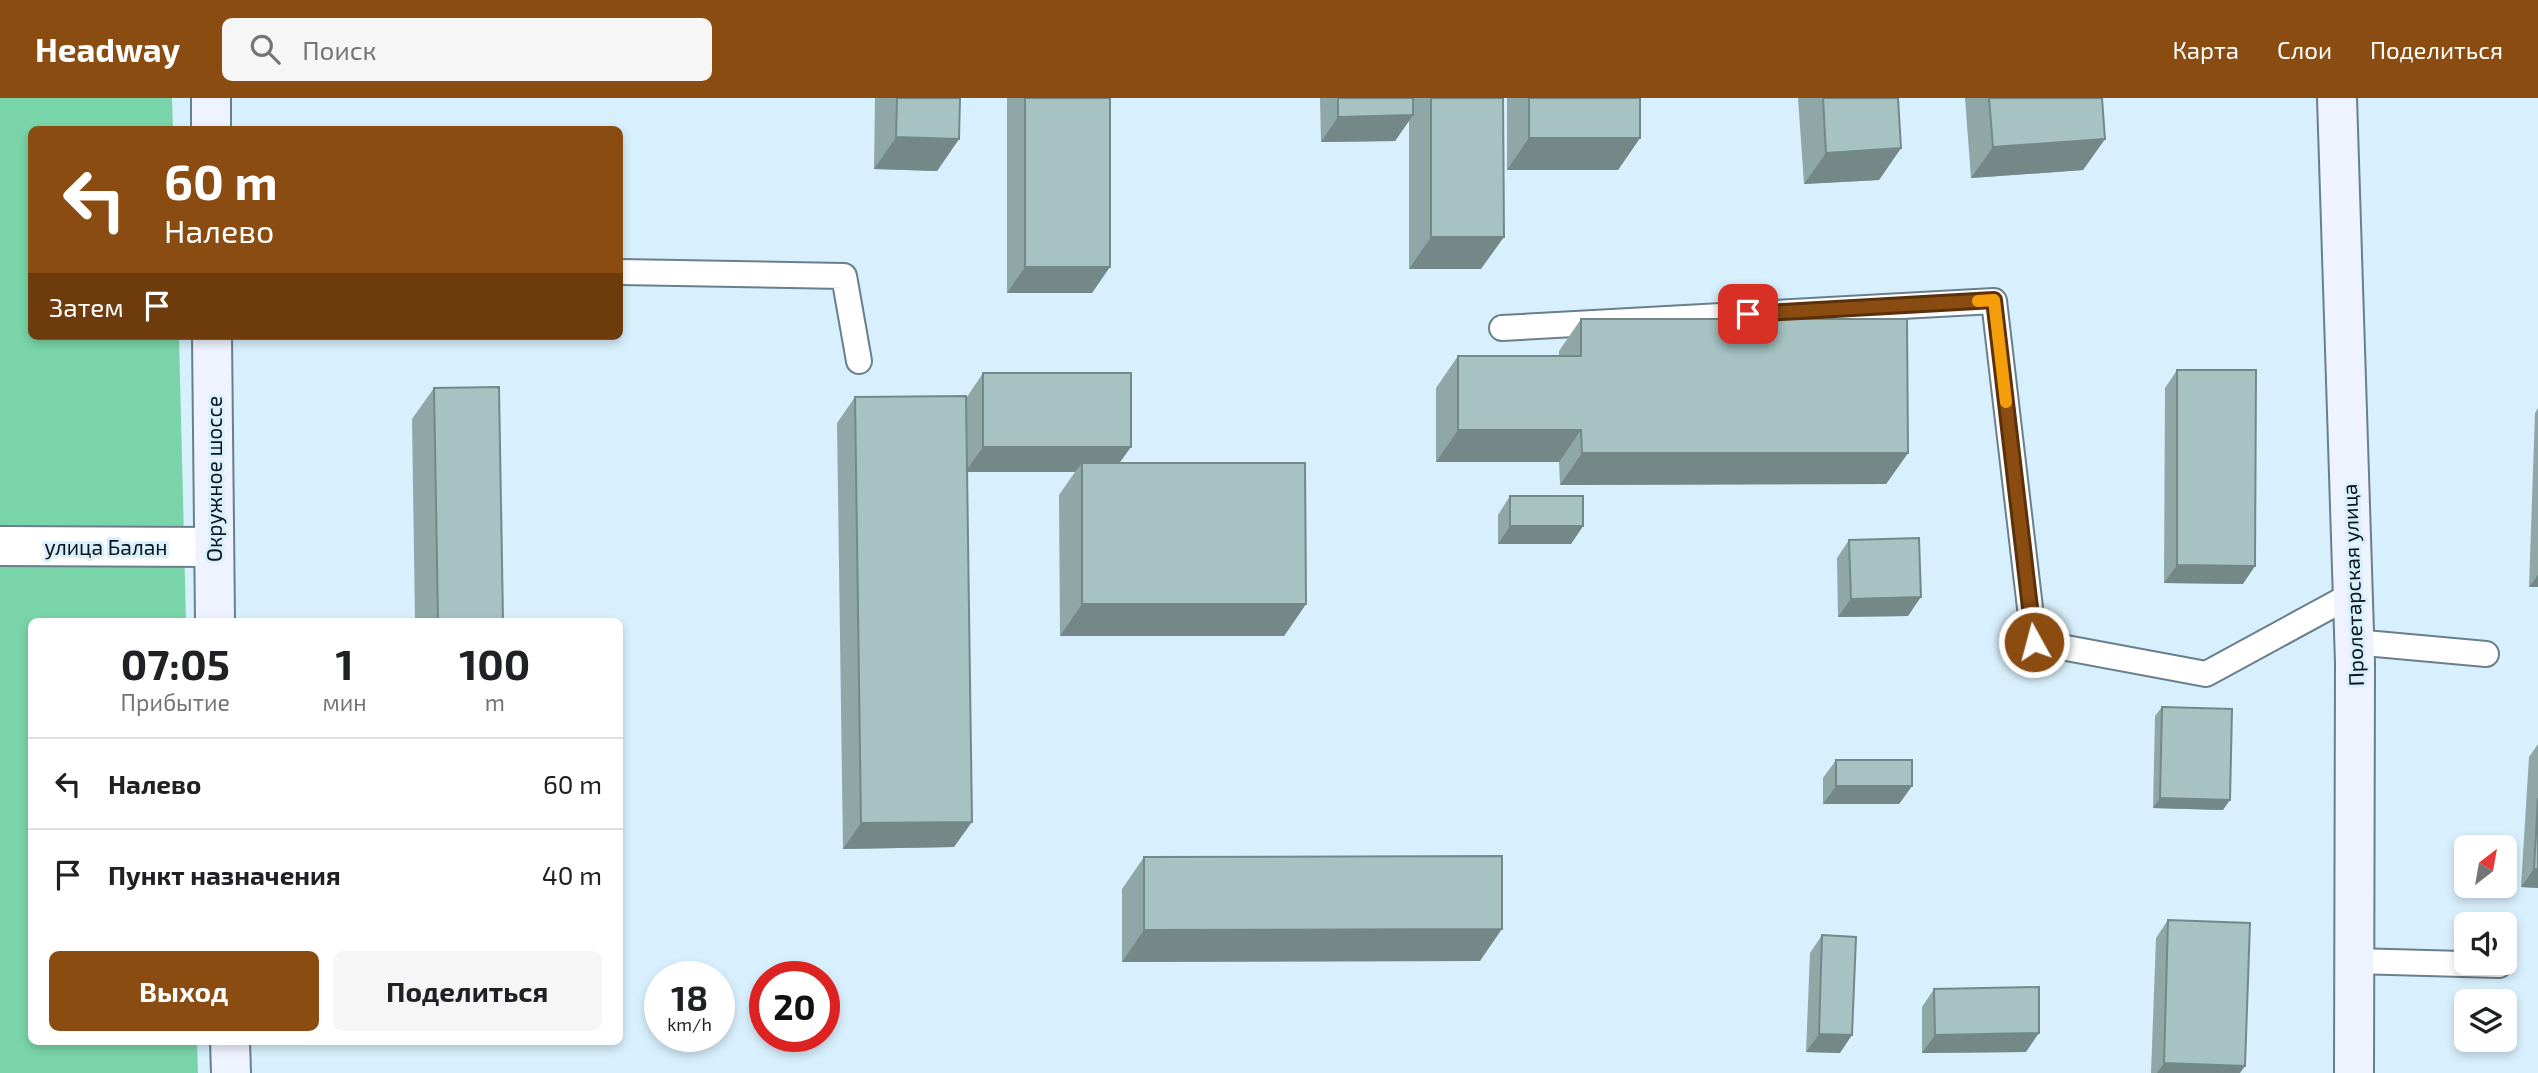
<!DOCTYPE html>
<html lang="ru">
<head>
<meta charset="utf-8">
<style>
  body { margin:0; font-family:"Exo 2",sans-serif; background:#f6f6f6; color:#202124; height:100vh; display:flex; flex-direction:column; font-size:26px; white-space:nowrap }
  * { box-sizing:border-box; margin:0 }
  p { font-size:23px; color:#757577 }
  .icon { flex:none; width:38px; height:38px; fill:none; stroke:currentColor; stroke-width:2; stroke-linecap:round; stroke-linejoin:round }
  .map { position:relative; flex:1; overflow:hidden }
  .drawer { position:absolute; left:28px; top:520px; width:595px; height:427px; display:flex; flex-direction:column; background:#fff; border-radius:10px; box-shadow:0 4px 10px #0003 }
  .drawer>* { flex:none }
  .guide { position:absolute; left:28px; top:28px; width:595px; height:214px; border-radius:10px; box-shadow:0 4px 10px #0003; background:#8a4c10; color:#fff; overflow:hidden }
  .needle { width:46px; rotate:31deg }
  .fabs { position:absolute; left:2454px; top:737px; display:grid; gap:14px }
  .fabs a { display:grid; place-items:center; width:63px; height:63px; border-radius:10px; background:#fff; box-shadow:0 4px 10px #0003; font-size:35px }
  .speed { position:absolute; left:644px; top:863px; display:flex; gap:14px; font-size:35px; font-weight:700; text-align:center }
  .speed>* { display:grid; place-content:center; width:91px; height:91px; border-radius:50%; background:#fff; box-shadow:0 4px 10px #0003; line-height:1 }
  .speed small { font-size:18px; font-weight:400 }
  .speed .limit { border:10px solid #d22; background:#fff; color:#111 }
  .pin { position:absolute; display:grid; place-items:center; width:60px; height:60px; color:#fff; margin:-30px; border-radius:14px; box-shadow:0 4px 10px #0006 }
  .me { position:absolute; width:77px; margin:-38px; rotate:353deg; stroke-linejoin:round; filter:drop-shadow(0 0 5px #0008) }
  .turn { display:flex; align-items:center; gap:24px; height:147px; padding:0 21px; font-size:32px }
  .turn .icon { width:91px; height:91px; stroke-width:2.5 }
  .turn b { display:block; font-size:49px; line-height:60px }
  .then { display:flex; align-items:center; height:66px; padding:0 21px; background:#0003; gap:14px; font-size:26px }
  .eta { display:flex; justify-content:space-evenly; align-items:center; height:119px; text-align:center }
  .eta b { font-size:42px; font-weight:700; line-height:49px }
  .cta { display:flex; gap:14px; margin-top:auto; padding:14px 21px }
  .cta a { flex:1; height:80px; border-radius:10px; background:#8a4c10; color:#fff; font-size:28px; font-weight:700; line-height:80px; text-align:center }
  .cta a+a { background:#f6f6f6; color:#202124 }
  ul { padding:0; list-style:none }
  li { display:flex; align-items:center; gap:21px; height:91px; padding:0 21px; border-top:2px solid #e0e0e0 }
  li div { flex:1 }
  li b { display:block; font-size:26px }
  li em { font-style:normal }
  header { display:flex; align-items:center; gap:42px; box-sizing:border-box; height:98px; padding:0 35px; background:#8a4c10; color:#fff }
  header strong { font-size:33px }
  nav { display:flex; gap:38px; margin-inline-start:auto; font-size:24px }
  .search { width:490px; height:63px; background:#f6f6f6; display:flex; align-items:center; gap:18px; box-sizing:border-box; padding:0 24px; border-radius:10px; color:#757577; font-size:26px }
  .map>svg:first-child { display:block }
  .green { fill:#79d5a9 }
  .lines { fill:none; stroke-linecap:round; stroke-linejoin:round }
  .lane-casing { stroke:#697f8b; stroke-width:28 }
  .street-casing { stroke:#697f8b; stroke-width:42 }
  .secondary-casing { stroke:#697f8b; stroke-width:42 }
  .lane { stroke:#fff; stroke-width:24 }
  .street { stroke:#fff; stroke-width:38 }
  .secondary { stroke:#eef3ff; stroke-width:38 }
  .wall { fill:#8fa7a7 }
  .shaded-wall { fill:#748888 }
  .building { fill:#a6c2c2; stroke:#748888; stroke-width:2 }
  .route-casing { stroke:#5a310a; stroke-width:18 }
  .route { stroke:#8a4c10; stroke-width:12 }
  .slow { stroke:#f59e0b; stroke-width:12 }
  .labels { text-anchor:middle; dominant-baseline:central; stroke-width:6; stroke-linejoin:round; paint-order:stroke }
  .street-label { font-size:21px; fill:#0c1519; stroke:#d8f0fd }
</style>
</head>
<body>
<header>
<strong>Headway</strong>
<div class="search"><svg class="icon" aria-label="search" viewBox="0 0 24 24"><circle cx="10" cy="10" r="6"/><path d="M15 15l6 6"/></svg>Поиск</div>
<nav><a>Карта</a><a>Слои</a><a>Поделиться</a></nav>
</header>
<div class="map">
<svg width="2538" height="975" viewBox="0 0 2538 975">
  <rect width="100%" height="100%" fill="#d8f0fd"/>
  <path class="green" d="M0 0H172L173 31 32 32V238H179L186 523H32V943H197L198 975H0Z"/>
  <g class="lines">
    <defs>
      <path id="lane" d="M620 174 844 178 859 263
        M1502 230 1994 203 2034 544 2206 576 2353 496
        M2354 544 2486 556
        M2354 863 2499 867"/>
      <path id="street" d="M0 448 213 449"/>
      <path id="secondary" d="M211 0V32
        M2337 0 2355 565 2354 975
        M212 238 215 523
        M230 943 231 975"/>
    </defs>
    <use href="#lane" class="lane-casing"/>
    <use href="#street" class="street-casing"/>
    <use href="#secondary" class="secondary-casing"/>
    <use href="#lane" class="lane"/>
    <use href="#street" class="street"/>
    <use href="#secondary" class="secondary"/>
  </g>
  <path class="wall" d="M875 0H960L959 41 937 73 874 71Z
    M1007 0H1110L1092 195H1007Z
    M1320 0H1503L1481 171H1409V23L1395 43 1321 44Z
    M1507 0H1640V40L1618 72H1507Z
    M1798 0H1898L1901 50 1879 82 1804 86Z
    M1965 0H2102L2105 41 2083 72 1971 80Z
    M1581 221 1908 355 1886 386 1560 387 1559 364H1436V290L1458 258H1559V253Z
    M2177 272 2243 486 2164 485 2165 290Z
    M983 275 1120 365 1306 506 1284 538H1060L1059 397 1075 374H967L954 749 843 751 837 325 855 299H967Z
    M434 290 503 523H415L412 321Z
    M2538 310V489H2529L2535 315Z
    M1510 398 1583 428 1571 446H1498V417Z
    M1849 442 1908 518 1838 519 1837 460Z
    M2162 609 2223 712 2153 710 2155 618Z
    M2538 646V790L2521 789 2529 659Z
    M1836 662 1912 688 1899 706H1823V680Z
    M1144 759 1480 863 1122 864V791Z
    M2168 822 2240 975H2151L2156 840Z
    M1822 837 1840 955 1806 954 1810 855Z
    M1934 891 2026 954 1922 955V909Z"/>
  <path class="shaded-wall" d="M1413 17 1395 43 1321 44 1338 19Z
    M896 39 959 41 937 73 874 71Z
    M1529 40H1640L1618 72H1507Z
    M2105 41 2083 72 1971 80 1993 49Z
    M1901 50 1879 82 1804 86 1826 55Z
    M1431 139H1504L1481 171H1409Z
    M1025 169H1110L1092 195H1007Z
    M1458 332H1581L1559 364H1436Z
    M983 349H1131L1113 374 1082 365 1075 374H965Z
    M1582 355H1908L1886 386 1560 387Z
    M1510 428H1583L1571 446H1498Z
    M2177 467 2255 468 2243 486 2164 485Z
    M2538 477V489H2529Z
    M1921 499 1908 518 1838 519 1851 501Z
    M1082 506H1306L1284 538H1060Z
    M1836 688H1912L1899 706H1823Z
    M2160 700 2230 702 2223 712 2153 710Z
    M972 724 954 749 843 751 861 725Z
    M2534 771H2538V790L2521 789Z
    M1502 831 1480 863 1122 864 1144 832Z
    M2039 935 2026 954 1922 955 1935 937Z
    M1819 936 1852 937 1840 955 1806 954Z
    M2164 965 2245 968 2240 975H2157Z"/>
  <path class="building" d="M897 0H960L959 41 896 39Z
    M1025 0H1110V169H1025Z
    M1338 0H1413V17L1338 19Z
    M1431 0H1503L1504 139H1431Z
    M1529 0H1640V40H1529Z
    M1823 0H1898L1901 50 1826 55Z
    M1989 0H2102L2105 41 1993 49Z
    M1581 221H1907L1908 355H1582L1581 332H1458V258H1581Z
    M2177 272H2256L2255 468 2177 467Z
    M983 275H1131V349H983Z
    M499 289 503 523H438L434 290Z
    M966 298 972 724 861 725 855 299Z
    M1082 365H1305L1306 506H1082Z
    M1510 398H1583V428H1510Z
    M1919 440 1921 499 1851 501 1849 442Z
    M2162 609 2232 611 2230 702 2160 700Z
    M1836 662H1912V688H1836Z
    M2538 700V771H2534Z
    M1502 758V831L1144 832V759Z
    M2168 822 2250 825 2245 968 2164 965Z
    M1822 837 1856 839 1852 937 1819 936Z
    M2039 889V935L1935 937 1934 891Z"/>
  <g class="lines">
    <defs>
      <path id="route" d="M1748 216 1994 202 2034 544"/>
    </defs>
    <use href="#route" class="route-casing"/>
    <use href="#route" class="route"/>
    <path class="slow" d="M1978 203 1994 202 2006 304"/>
  </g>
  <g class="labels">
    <g class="street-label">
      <text transform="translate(213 381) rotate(-90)">Окружное шоссе</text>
      <text x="106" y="448">улица Балан</text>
      <text transform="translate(2352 487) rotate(-92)">Пролетарская улица</text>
    </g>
  </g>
</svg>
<div class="fabs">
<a><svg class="needle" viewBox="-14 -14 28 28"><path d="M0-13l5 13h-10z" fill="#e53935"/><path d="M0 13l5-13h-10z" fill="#757577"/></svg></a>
<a><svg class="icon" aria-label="sound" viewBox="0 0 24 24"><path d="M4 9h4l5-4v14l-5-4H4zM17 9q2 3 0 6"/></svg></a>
<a><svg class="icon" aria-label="layers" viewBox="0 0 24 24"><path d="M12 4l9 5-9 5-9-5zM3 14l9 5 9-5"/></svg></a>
</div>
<div class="speed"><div>18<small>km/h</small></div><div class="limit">20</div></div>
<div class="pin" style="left:1748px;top:216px;background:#d93025"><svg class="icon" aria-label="arrive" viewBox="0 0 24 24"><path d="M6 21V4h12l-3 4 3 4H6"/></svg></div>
<svg class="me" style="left:2034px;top:544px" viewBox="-20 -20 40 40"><circle r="17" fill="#8a4c10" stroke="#fff" stroke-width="3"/><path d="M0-11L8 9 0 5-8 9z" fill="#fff"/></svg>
<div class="guide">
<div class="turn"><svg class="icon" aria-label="left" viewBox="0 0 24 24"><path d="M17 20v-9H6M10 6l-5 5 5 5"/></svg><div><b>60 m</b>Налево</div></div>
<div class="then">Затем<svg class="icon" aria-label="arrive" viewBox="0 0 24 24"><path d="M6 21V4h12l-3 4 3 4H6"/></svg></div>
</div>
<section class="drawer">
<div class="eta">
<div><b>07:05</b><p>Прибытие</p></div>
<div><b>1</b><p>мин</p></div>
<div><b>100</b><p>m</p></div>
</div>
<ul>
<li><svg class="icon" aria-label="left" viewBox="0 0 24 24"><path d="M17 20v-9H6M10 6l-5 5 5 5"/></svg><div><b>Налево</b></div><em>60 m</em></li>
<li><svg class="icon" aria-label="arrive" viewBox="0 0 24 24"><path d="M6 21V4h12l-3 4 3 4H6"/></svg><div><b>Пункт назначения</b></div><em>40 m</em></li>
</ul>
<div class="cta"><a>Выход</a><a>Поделиться</a></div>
</section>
</div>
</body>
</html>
